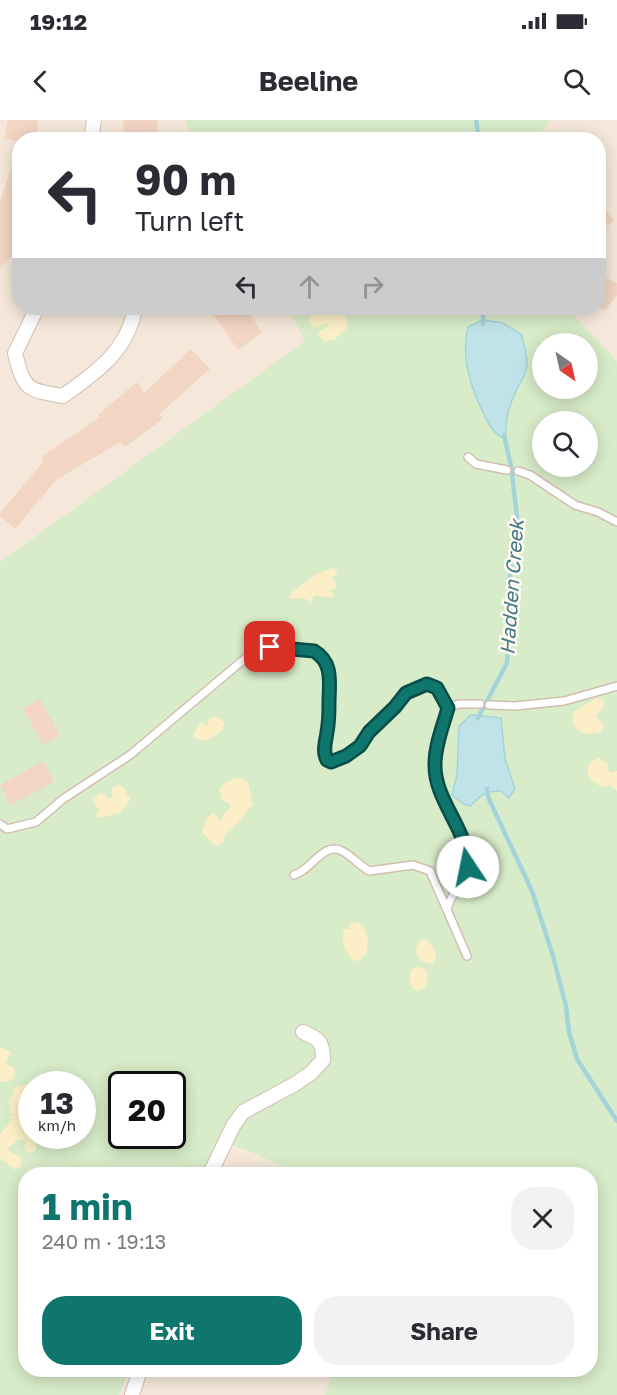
<!DOCTYPE html>
<html lang="en">
<head>
<meta charset="utf-8">
<style>
  body { margin:0; font-family:"Golos Text",sans-serif; background:#f2f2f3; color:#2b2b33; height:100vh; display:flex; flex-direction:column; font-size:22px; white-space:nowrap }
  * { box-sizing:border-box; margin:0 }
  p { font-size:20px; color:#7c7c81 }
  .icon { flex:none; width:33px; height:33px; fill:none; stroke:currentColor; stroke-width:2; stroke-linecap:round; stroke-linejoin:round }
  .map { position:relative; flex:1; overflow:hidden }
  .details { position:absolute; left:18px; top:1047px; width:580px; height:210px; display:flex; flex-direction:column; background:#fff; border-radius:24px; box-shadow:0 3px 15px #0003 }
  .details>* { flex:none }
  .hud { position:absolute; left:12px; top:12px; width:594px; height:183px; border-radius:24px; box-shadow:0 3px 15px #0003; background:#fff; color:#2b2b33; overflow:hidden }
  .needle { width:39px; rotate:146deg }
  .controls { position:absolute; left:532px; top:213px; display:grid; gap:12px }
  .controls a { display:grid; place-items:center; width:66px; height:66px; border-radius:50%; background:#fff; box-shadow:0 3px 15px #0003; font-size:30px }
  .speed { position:absolute; left:18px; top:951px; display:flex; gap:12px; font-size:30px; font-weight:700; text-align:center }
  .speed>* { display:grid; place-content:center; width:78px; height:78px; border-radius:50%; background:#fff; box-shadow:0 3px 15px #0003; line-height:1 }
  .speed small { font-size:15px; font-weight:400 }
  .speed .limit { border:3px solid #111; border-radius:9px; background:#fff; color:#111 }
  .pin { position:absolute; display:grid; place-items:center; width:51px; height:51px; color:#fff; margin:-26px; border-radius:12px; box-shadow:0 3px 9px #0006 }
  .me { position:absolute; width:66px; margin:-33px; rotate:349deg; stroke-linejoin:round; filter:drop-shadow(0 0 4px #0008) }
  .turn { display:flex; align-items:center; gap:21px; height:126px; padding:0 24px; font-size:27px }
  .turn .icon { width:78px; height:78px; stroke-width:2.5 }
  .turn b { display:block; font-size:42px; line-height:51px }
  .lanes { display:flex; align-items:center; height:57px; padding:0 24px; background:#0003; justify-content:center; gap:30px; direction:ltr }
  .lanes .off { opacity:.35 }
  .round { display:grid; place-items:center; flex:none; width:63px; height:63px; border-radius:24px; background:#f2f2f3 }
  .overview { display:flex; align-items:center; justify-content:space-between; height:102px; padding:0 24px }
  h1 { font-size:36px; font-weight:700; line-height:45px; color:#0f766e }
  .cta { display:flex; gap:12px; margin-top:auto; padding:12px 24px }
  .cta a { flex:1; height:69px; border-radius:24px; background:#0f766e; color:#fff; font-size:24px; font-weight:700; line-height:69px; text-align:center }
  .cta a+a { background:#f2f2f3; color:#2b2b33 }
  .status { display:flex; justify-content:space-between; align-items:center; height:42px; padding:0 30px; background:#fff; direction:ltr }
  .status svg { height:16px; fill:currentColor }
  header { display:flex; justify-content:space-between; align-items:center; height:78px; padding:0 24px; background:#fff; font-size:27px; font-weight:700 }
  .map>svg:first-child { display:block }
  .residential { fill:#f5e8da }
  .green { fill:#d8ecc9; fill-rule:evenodd }
  .sand { fill:#fcefc7 }
  .water { fill:#bfe3e8; stroke:#a5d3da; stroke-width:1.5 }
  .lines { fill:none; stroke-linecap:round; stroke-linejoin:round }
  .stream { stroke:#a5d3da; stroke-width:4.5 }
  .building { fill:#f3d5c3 }
  .service-casing { stroke:#d1beb0; stroke-width:10 }
  .minor-casing { stroke:#d1beb0; stroke-width:16 }
  .service { stroke:#fff; stroke-width:7 }
  .minor { stroke:#fff; stroke-width:14 }
  .route-casing { stroke:#0a4d48; stroke-width:15 }
  .route { stroke:#0f766e; stroke-width:10 }
  .labels { text-anchor:middle; dominant-baseline:central; stroke-width:5; stroke-linejoin:round; paint-order:stroke }
  .water-label { font-size:20px; font-style:italic; fill:#437c86; stroke:#fffaf3 }
</style>
</head>
<body>
<div class="status"><b>19:12</b><svg viewBox="0 0 49 12"><path d="M0 12V9h3v3zM5 12V6h3v6zM10 12V3h3v9zM15 12V0h3v12zM26 1h20v11H26zM47 4h2v5h-2z"/></svg></div>
<header><svg class="icon" aria-label="back" viewBox="0 0 24 24"><path d="M15 5l-7 7 7 7"/></svg>Beeline<svg class="icon" aria-label="search" viewBox="0 0 24 24"><circle cx="10" cy="10" r="6"/><path d="M15 15l6 6"/></svg></header>
<div class="map">
<svg width="617" height="1275" viewBox="0 0 617 1275">
  <rect width="100%" height="100%" fill="#fdf6ec"/>
  <path class="residential" d="M0 0H184L195 19 20 20V188H288L306 221 0 442Z
    M550 0H617V241L567 188H598V20H537Z
    M222 1021 302 1054H209Z
    M129 1250H333L325 1275H119Z"/>
  <path class="green" d="M184 0H550L537 20 195 19Z
    M288 188H567L617 241V1275H325L333 1250H591V1054H302L223 1021 209 1054H26V1250H129L119 1275H0V442L305 221ZM543 224H588V268H543ZM543 302H588V346H543ZM32 964H82V1016H32ZM122 964H172V1016H122Z"/>
  <path class="sand" d="M304 188H340L347 200V208L335 219 324 221 317 213 328 206V203L314 208 308 200 312 195H307Z
    M331 448 335 449 338 453 331 458 337 465 335 469 330 470 334 475 333 477 314 476 311 482 304 478 290 479 291 473 315 455Z
    M597 578 603 580C607 589 600 589 596 596L604 606 600 612C586 616 570 612 573 594L576 590Z
    M212 597H217L224 603 222 611 205 621 195 618 193 614 202 601 207 606 208 600Z
    M599 638 608 644 609 652 617 651V671L610 665 601 667 589 658C585 649 589 640 599 638Z
    M238 658C254 661 248 674 253 684 243 694 238 707 225 714L223 722 217 726 202 713C204 706 206 697 213 693L216 695 219 701H223L222 697 231 687 229 683 222 680 219 669 228 661Z
    M118 664 126 669 125 675 129 676 130 680 120 693 98 698 96 695 99 690 93 680 100 673 104 674 108 679 112 678V668Z
    M354 802 363 805 368 819 366 835 359 841 352 840C345 831 341 820 344 809H349V805Z
    M425 819C431 822 436 831 436 838L432 844 421 841 416 833C416 826 418 821 425 819Z
    M417 846 425 849 428 858 425 867 418 871 414 870C410 865 408 856 411 850Z
    M0 927 11 932 5 944 13 947 15 951 14 958 7 962 0 961Z
    M30 963 33 964 31 982 28 984 27 991 31 996 32 1016H37L36 1029 32 1034 25 1030 26 1019 17 1020 8 1028 9 1031 20 1037 22 1041 21 1047 14 1049 0 1038V1015L12 1000 9 997 13 994 9 992 11 987 8 981 12 976 13 970 19 966Z"/>
  <path class="water" d="M483 200 503 203 521 214C535 257 522 250 510 286 506 296 506 309 505 319 490 312 487 300 480 286 469 261 461 235 468 207Z
    M471 595 501 598 505 639 515 669 509 678 501 671C486 670 480 676 470 686L464 684 452 675 457 655 459 606Z"/>
  <g class="lines">
    <path class="stream" d="M476 0 479 20
      M483 188V204
      M478 598 507 543 511 481 510 454 517 397 511 346 504 315
      M487 669 488 677 532 771 553 836 566 886 569 912 577 939 617 1001"/>
  </g>
  <path class="building" d="M8 0H38L37 20H20V21L4 19Z
    M123 0H158L156 20H124Z
    M17 30H20V128L0 148V83Z
    M598 79 615 102 598 108Z
    M598 154 617 163V175L605 191 598 186Z
    M209 188H246L262 212 238 230Z
    M191 229 210 249 159 294 163 299 125 327 120 322 56 360 15 409 0 396V393L44 341 41 337 100 297 98 295 137 262 144 273Z
    M40 579 60 616 43 625 23 588Z
    M43 641 54 662 10 685 0 665Z"/>
  <g class="lines">
    <defs>
      <path id="service" d="M468 337 476 344 507 350
        M518 351 530 355 575 385 598 392 617 402
        M489 585 515 586 564 581 617 566
        M448 588 459 584H480
        M0 704 7 709 36 702 63 679 130 635 248 536C270 525 274 527 297 529 302 530 309 529 315 532 344 546 323 612 325 637L328 641 340 638 360 626 369 612 395 587 406 573 427 564 437 568 448 588 436 637V657L444 679 468 731C470 760 452 767 447 790
        M294 755C311 751 323 721 342 731 352 736 359 745 369 751L413 745 430 751 467 836"/>
      <path id="minor" d="M91 20 94 0
        M37 188 15 233C24 270 27 270 63 276 97 252 128 230 135 188
        M210 1054 233 1006 243 992 295 964 311 953 323 940C323 921 319 919 303 912
        M132 1275 140 1250"/>
    </defs>
    <use href="#service" class="service-casing"/>
    <use href="#minor" class="minor-casing"/>
    <use href="#service" class="service"/>
    <use href="#minor" class="minor"/>
  </g>
  <g class="lines">
    <defs>
      <path id="route" d="M270 527 314 531C334 543 329 563 329 583 329 593 329 602 327 612 326 621 322 631 327 640L331 642 346 636 360 626 369 612 395 587 406 573 427 564 437 568 448 588C443 606 435 625 435 644 434 681 469 710 468 747"/>
    </defs>
    <use href="#route" class="route-casing"/>
    <use href="#route" class="route"/>
  </g>
  <g class="labels">
    <g class="water-label">
      <text transform="translate(511 467) rotate(-86)">Hadden Creek</text>
    </g>
  </g>
</svg>
<div class="controls">
<a><svg class="needle" viewBox="-14 -14 28 28"><path d="M0-13l5 13h-10z" fill="#e53935"/><path d="M0 13l5-13h-10z" fill="#7c7c81"/></svg></a>
<a><svg class="icon" aria-label="search" viewBox="0 0 24 24"><circle cx="10" cy="10" r="6"/><path d="M15 15l6 6"/></svg></a>
</div>
<div class="speed"><div>13<small>km/h</small></div><div class="limit">20</div></div>
<div class="pin" style="left:270px;top:527px;background:#d93025"><svg class="icon" aria-label="arrive" viewBox="0 0 24 24"><path d="M6 21V4h12l-3 4 3 4H6"/></svg></div>
<svg class="me" style="left:468px;top:747px" viewBox="-20 -20 40 40"><circle r="19" fill="#fff"/><path d="M0-13L10 11 0 6-10 11z" fill="#0f766e"/></svg>
<div class="hud">
<div class="turn"><svg class="icon" aria-label="left" viewBox="0 0 24 24"><path d="M17 20v-9H6M10 6l-5 5 5 5"/></svg><div><b>90 m</b>Turn left</div></div>
<div class="lanes"><svg class="icon" aria-label="left" viewBox="0 0 24 24"><path d="M17 20v-9H6M10 6l-5 5 5 5"/></svg><svg class="icon off" aria-label="ahead" viewBox="0 0 24 24"><path d="M12 20V5M6 11l6-6 6 6"/></svg><svg class="icon off" aria-label="right" viewBox="0 0 24 24"><path d="M7 20v-9h11M14 6l5 5-5 5"/></svg></div>
</div>
<section class="details">
<div class="overview"><div><h1>1 min</h1><p>240 m · 19:13</p></div><a class="round"><svg class="icon" aria-label="close" viewBox="0 0 24 24"><path d="M6 6l12 12M18 6L6 18"/></svg></a></div>
<div class="cta"><a>Exit</a><a>Share</a></div>
</section>
</div>
</body>
</html>
